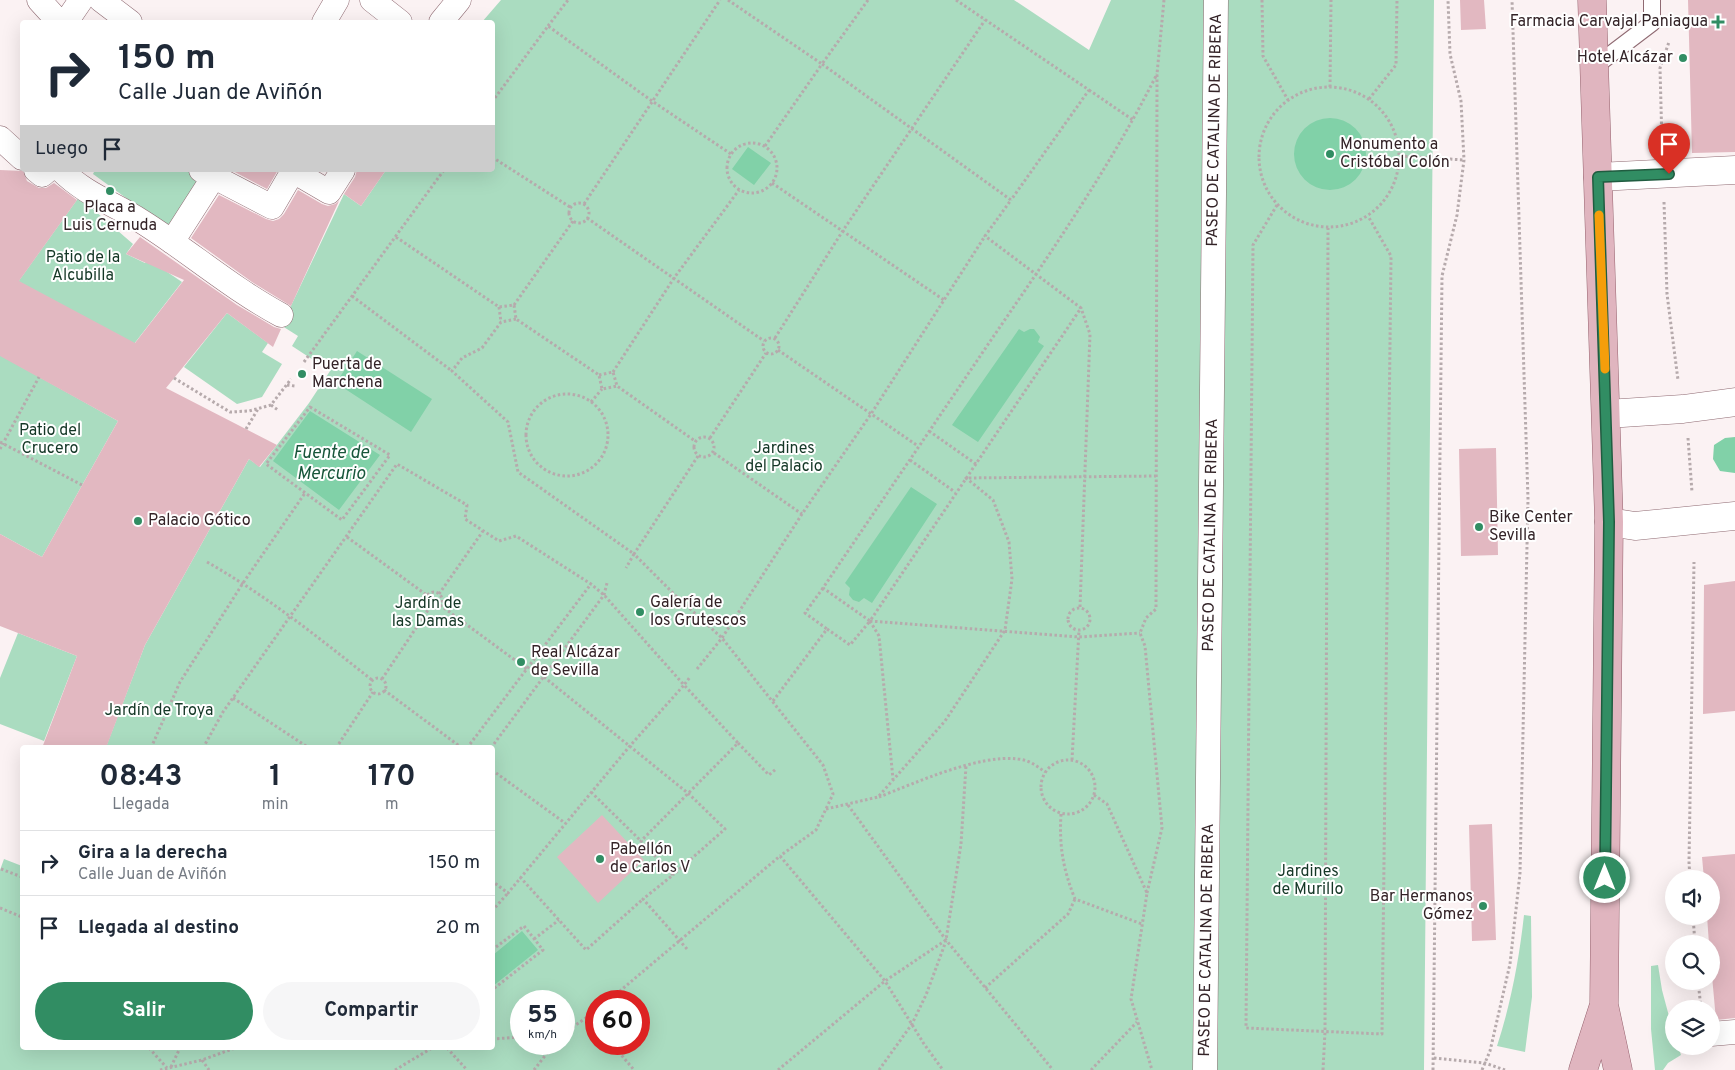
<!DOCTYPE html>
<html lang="es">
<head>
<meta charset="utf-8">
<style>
  body { margin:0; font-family:Overpass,sans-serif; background:#f6f6f7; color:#1f2937; height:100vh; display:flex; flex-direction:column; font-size:19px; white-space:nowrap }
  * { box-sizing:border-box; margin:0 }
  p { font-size:16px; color:#747a83 }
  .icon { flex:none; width:28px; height:28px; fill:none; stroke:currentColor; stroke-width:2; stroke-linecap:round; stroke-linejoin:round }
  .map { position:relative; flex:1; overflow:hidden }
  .panel { position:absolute; left:20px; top:745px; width:475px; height:305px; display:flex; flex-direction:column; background:#fff; border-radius:5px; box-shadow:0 5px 20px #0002 }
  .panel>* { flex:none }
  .top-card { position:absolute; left:20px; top:20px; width:475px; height:152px; border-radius:5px; box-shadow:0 5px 20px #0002; background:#fff; color:#1f2937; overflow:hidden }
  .fabs { position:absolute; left:1665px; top:870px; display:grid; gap:10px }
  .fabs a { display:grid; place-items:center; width:55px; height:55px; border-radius:50%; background:#fff; box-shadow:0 5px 20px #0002; font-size:25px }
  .speed { position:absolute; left:510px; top:990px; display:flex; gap:10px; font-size:25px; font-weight:700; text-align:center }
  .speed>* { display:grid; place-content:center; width:65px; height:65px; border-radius:50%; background:#fff; box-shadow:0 5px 20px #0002; line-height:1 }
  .speed small { font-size:12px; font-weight:400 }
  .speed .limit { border:8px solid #d22; background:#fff; color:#111 }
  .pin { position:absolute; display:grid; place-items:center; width:42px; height:42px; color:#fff; margin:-51px -21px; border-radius:50% 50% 50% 0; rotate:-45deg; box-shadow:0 0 5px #0007 }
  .pin .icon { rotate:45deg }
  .me { position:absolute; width:55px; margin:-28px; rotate:0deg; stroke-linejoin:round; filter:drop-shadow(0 0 4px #0008) }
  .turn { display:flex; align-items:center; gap:18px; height:105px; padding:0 15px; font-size:22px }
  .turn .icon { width:65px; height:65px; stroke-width:2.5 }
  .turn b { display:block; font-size:35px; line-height:42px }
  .then { display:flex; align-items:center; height:48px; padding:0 15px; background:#0003; gap:10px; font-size:19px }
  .eta { display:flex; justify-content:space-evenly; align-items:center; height:85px; text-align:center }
  .eta b { font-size:30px; font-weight:700; line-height:35px }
  .primary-button { display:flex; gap:10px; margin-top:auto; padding:10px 15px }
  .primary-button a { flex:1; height:58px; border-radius:30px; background:#318d63; color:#fff; font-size:20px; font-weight:700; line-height:58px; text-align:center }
  .primary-button a+a { background:#f6f6f7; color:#1f2937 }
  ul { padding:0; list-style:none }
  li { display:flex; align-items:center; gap:15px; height:65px; padding:0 15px; border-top:1px solid #e0e1e3 }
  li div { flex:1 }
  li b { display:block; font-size:19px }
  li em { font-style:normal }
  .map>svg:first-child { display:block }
  .green { fill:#aadcc0; fill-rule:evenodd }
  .water { fill:#81d1a8 }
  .building { fill:#e2b8c1 }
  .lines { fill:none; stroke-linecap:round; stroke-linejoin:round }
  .service-casing { stroke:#8f6a72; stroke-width:18 }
  .pedestrian-casing { stroke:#8f6a72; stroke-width:25 }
  .minor-casing { stroke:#8f6a72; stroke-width:29 }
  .tertiary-casing { stroke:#8f6a72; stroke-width:29 }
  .primary-casing { stroke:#96626e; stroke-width:29 }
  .path { stroke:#b6aaac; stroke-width:3; stroke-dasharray:2.5 2.5; stroke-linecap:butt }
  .service { stroke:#fff; stroke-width:16 }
  .pedestrian { stroke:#fff; stroke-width:24 }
  .minor { stroke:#fff; stroke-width:28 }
  .tertiary { stroke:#fff; stroke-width:28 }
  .primary { stroke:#e0b5bf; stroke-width:28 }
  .route-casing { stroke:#205c40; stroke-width:12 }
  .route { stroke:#318d63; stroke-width:9 }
  .slow { stroke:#f59e0b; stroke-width:9 }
  .poi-dot { fill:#318d63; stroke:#fff; stroke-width:2 }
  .labels { text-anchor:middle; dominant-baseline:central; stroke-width:4; stroke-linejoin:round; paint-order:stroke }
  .poi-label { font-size:16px; fill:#332327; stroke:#fff; text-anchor:start }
  .street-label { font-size:16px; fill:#332327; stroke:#fff }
  .park-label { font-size:16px; fill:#143726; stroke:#fff }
  .water-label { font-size:18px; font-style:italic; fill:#18563b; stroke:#fff }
</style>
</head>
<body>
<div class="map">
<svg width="1735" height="1070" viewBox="0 0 1735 1070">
  <rect width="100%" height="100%" fill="#fbf2f3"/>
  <path class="green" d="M501 0H1014L1089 50 1111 0H1434L1424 1070H0V870L4 859 22 866V1048H492V748L106 747 145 645 249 459 260 467 309 403 330 371 292 346 298 336 279 324 289 310 344 194 361 206 386 170H492V22H482ZM521 1001H564V1044H521ZM596 1001H639V1044H596Z
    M95 170H190L204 182 173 232 93 174Z
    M79 197 133 244 126 254 145 263 148 259 182 282 134 344 18 282Z
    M227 313 268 343 262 352 282 364 262 397 237 404 184 367Z
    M0 355 118 421 42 557 0 534Z
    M18 633 77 656 44 741 0 724V678Z
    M1524 915 1531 916 1532 997 1525 1052 1497 1046C1511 1003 1519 960 1524 915Z
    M1658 965 1662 990 1674 1035V1046H1678L1681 1055 1668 1063 1663 1070H1655L1651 1029V966Z"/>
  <path class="water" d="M1294 154a36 36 0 1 1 72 0a36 36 0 1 1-72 0Z
    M748 147 771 163 754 185 732 169Z
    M1019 329 1024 332 1030 329H1034L1040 337 1038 342 1044 346 978 442 952 425Z
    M357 351 432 399 411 432 336 383Z
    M310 411 380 455 339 510 273 461Z
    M1735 437V473L1720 471 1713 459 1714 445 1725 438Z
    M911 487 937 504 872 603 864 598 859 602 853 600 849 595 850 588 845 583Z
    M522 931 538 950 493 986V955Z"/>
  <path class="building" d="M1460 0H1484L1486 29 1461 30Z
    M1688 0H1735V152L1692 153Z
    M0 170 23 171 27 181 39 188H46L54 183 77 200 19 281 135 343 184 280 126 254 140 237 237 305 274 327 281 329 273 347 227 313 166 388 277 445 259 467 249 459 145 645 106 748H42L77 656 0 626V534L42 557 118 421 0 356Z
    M231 170H278L267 189Z
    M357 170H386L361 206 344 194 355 177Z
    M298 190 322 204 328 206 335 204 339 201 291 306 252 282 191 238 219 195 266 219 273 221 279 219 284 214Z
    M1496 448 1498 555 1461 556 1459 449Z
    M1735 581V711L1703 714 1704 585Z
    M602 815 644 860 598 903 557 857Z
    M1492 824 1496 940 1472 941 1469 825Z
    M1735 854V1018L1716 1020 1711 965V944H1709L1707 916H1711V879H1704L1702 857Z"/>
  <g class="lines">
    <defs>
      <path id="service" d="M1594 67 1652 23V0"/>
      <path id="pedestrian" d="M39 0 59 22
        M101 0 130 22
        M372 0 400 22
        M66 22 81 0
        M324 22 337 0
        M441 22 459 0
        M0 138 22 158
        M36 170 42 175 48 170
        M61 170C86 195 113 203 141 221 189 251 231 288 281 315
        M201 170 272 207 293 171 329 192 343 170
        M172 242 213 178
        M1711 1034 1735 1032
        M1205 1070 1216 0"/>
      <path id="minor" d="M1598 177 1735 170"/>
      <path id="tertiary" d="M1607 414 1683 409 1735 402
        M1609 522 1635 526 1735 516"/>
      <path id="primary" d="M1592 0 1609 522 1604 1005 1618 1070
        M1583 1070 1604 1005"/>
    </defs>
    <use href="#service" class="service-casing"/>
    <use href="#pedestrian" class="pedestrian-casing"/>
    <use href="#minor" class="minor-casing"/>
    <use href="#tertiary" class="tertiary-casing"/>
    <use href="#primary" class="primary-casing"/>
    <path class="path" d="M728 0 822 64 868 0
      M956 0 1089 90 1011 200
      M1262 0 1263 56 1288 100
      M548 26 568 0
      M1330 87 1331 0
      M1259 157a70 70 0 1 1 140 0a70 70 0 1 1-140 0Z
      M1089 90 1133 120
      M1369 99 1396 65 1397 0
      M492 102 548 26 652 101 731 154
      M727 168a25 25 0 1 1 50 0a25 25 0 1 1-50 0Z
      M1662 144 1660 68 1669 42
      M765 146 822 64 1011 200 985 236 1081 308 870 621 823 588C879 505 935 423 991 340 1050 254 1110 167 1157 74
      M1400 156 1464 160
      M492 157 570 207
      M772 183 944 300
      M1664 202 1667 294 1678 380
      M569 213a10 10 0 1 1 20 0a10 10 0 1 1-20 0Z
      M584 204 720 0
      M1277 205 1253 245 1246 1028 1382 1034 1391 256 1368 216
      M587 218 764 341
      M396 237 499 307 514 305 516 319 599 375 602 389 617 386
      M352 296 452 371
      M514 305 573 221
      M499 307 501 322
      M516 319 501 322 482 348 462 358 452 371 508 422 518 472 634 554 626 568
      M763 346a8 8 0 1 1 16 0a8 8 0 1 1-16 0Z
      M775 338 842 232 985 20
      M778 350 918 446
      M304 362 444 170
      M613 372 674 278 739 190
      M599 375 613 372 617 386 695 441
      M174 378 230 412 249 411 271 405 291 379
      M287 385 295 386
      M526 435a41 41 0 1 1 82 0a41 41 0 1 1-82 0Z
      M591 402 602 389
      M271 405 278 410
      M310 407 390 455 342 520 266 464Z
      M246 429 258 409
      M929 431 976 464
      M694 447a10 10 0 1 1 20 0a10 10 0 1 1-20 0Z
      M710 438 766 353
      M1688 438 1692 492
      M0 442 82 485
      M0 449 39 377
      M714 453 802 514
      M698 456 634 554 676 596 722 638 823 765 833 794 816 830 780 856
      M910 460 955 492
      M347 537 428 596
      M207 562C267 596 319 638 372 680
      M823 588 805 613 827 629
      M426 600a8 8 0 1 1 16 0a8 8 0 1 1-16 0Z
      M439 594 483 531
      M440 605 527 669
      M1080 607 1090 334 1081 308
      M1068 619a11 11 0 1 1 22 0a11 11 0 1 1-22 0Z
      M870 621 1079 637 1140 633
      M870 621 879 636 893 779
      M697 669 722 638 802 514 871 414 985 236
      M544 677 689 794 725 829 673 875
      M370 686a8 8 0 1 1 16 0a8 8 0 1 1-16 0Z
      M382 679 430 607
      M384 690 462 748
      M233 698 309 748
      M773 701 827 629 850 645 870 621
      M738 743 769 775 776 769
      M151 748 180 682 243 583 305 493
      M203 748 223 712 397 464 467 505 465 519 499 541 516 536 591 584 604 595 684 685 629 747 508 893 492 881
      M336 748 373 692
      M467 748 591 584
      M491 748 604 595 607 583
      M1041 787a27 27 0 1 1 54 0a27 27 0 1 1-54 0Z
      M1072 760 1079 630
      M492 770 565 823
      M591 792 641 841
      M1094 795 1107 804 1147 893 1131 999 1152 1070
      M879 797C915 783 979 754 1018 759 1029 760 1037 766 1045 772
      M848 805 946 940 1053 1070
      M826 809 878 797 945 721 1005 630 1012 579 1009 542 993 500 966 478 1156 476
      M1061 814C1059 846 1063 869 1075 899L1142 924
      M1 869 22 877
      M520 877 586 950 643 899
      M1690 879 1689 862 1694 562
      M1147 893 1162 828 1145 646 1140 633 1146 618 1156 609 1157 74 1164 0
      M0 908 22 917
      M492 911 508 893
      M1693 916 1695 944
      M534 939 559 920
      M687 949 643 899 673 875 641 841 738 743 684 685 690 677
      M492 950 524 926 543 950 492 990
      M1698 981 1701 1008
      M985 988 1068 914 1075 899
      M608 1001 780 856 885 981 924 1044 943 1070
      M589 1017 596 1025
      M564 1033 596 1011
      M492 1039 521 1037
      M612 1044 634 1070
      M149 1048 167 1068
      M447 1048 467 1070
      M1434 1058 1485 1063 1505 1070
      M202 1060 209 1070
      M171 1067 180 1048
      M160 1070 202 1060 235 1048
      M395 1070 432 1048
      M534 1070 554 1044
      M778 1070 885 981 946 940 961 844 966 766
      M879 1070 912 1024 926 995 946 941
      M1091 1070 1137 1022
      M1323 1070 1325 1032 1328 228
      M1433 1070 1442 276 1457 215 1464 160 1461 101 1450 54 1448 0
      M1482 1070 1490 1051 1510 964 1520 873 1528 499 1512 0"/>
    <use href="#service" class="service"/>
    <use href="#pedestrian" class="pedestrian"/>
    <use href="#minor" class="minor"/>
    <use href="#tertiary" class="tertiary"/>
    <use href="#primary" class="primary"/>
  </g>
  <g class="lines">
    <defs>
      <path id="route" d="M1605 878 1609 522 1598 177 1669 174"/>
    </defs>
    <use href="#route" class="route-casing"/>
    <use href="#route" class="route"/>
    <path class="slow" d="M1599 215 1605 369"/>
  </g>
  <g class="poi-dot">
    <path d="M1715.5 14.5h5v5h5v5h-5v5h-5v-5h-5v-5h5z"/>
    <circle cx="1683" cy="58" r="5"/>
    <circle cx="1330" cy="154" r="5"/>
    <circle cx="110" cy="191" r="5"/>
    <circle cx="302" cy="374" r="5"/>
    <circle cx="138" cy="521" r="5"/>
    <circle cx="1479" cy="527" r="5"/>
    <circle cx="640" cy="612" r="5"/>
    <circle cx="521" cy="662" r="5"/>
    <circle cx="600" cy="859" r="5"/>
    <circle cx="1483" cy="906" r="5"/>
  </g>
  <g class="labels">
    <g class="poi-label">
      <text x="1708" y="22" text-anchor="end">Farmacia Carvajal Paniagua</text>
      <text x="1673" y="58" text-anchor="end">Hotel Alcázar</text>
      <text x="1340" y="145">Monumento a<tspan x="1340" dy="18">Cristóbal Colón</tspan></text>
      <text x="110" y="208" text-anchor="middle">Placa a<tspan x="110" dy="18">Luis Cernuda</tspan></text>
      <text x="312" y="365">Puerta de<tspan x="312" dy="18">Marchena</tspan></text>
      <text x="1489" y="518">Bike Center<tspan x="1489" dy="18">Sevilla</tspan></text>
      <text x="148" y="521">Palacio Gótico</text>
      <text x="650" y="603">Galería de<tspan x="650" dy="18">los Grutescos</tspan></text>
      <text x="531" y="653">Real Alcázar<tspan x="531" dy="18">de Sevilla</tspan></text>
      <text x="610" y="850">Pabellón<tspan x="610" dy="18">de Carlos V</tspan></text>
      <text x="1473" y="897" text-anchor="end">Bar Hermanos<tspan x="1473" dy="18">Gómez</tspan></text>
    </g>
    <g class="street-label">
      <text transform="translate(1215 130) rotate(-89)">PASEO DE CATALINA DE RIBERA</text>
      <text transform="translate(1211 535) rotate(-89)">PASEO DE CATALINA DE RIBERA</text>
      <text transform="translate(1207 940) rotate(-89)">PASEO DE CATALINA DE RIBERA</text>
    </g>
    <g class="park-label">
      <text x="83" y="258">Patio de la<tspan x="83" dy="18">Alcubilla</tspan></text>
      <text x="50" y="431">Patio del<tspan x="50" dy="18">Crucero</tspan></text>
      <text x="784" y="449">Jardines<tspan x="784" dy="18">del Palacio</tspan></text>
      <text x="428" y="604">Jardín de<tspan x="428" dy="18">las Damas</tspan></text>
      <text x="159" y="711">Jardín de Troya</text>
      <text x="1308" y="872">Jardines<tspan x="1308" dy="18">de Murillo</tspan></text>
    </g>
    <g class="water-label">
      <text x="331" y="453">Fuente de<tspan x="331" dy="21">Mercurio</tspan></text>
    </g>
  </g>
</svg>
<div class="fabs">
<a><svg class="icon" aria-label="sound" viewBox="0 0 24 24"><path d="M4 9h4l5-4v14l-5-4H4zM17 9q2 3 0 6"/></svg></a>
<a><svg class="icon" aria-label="search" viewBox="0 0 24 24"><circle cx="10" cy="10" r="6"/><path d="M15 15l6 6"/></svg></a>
<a><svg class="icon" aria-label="layers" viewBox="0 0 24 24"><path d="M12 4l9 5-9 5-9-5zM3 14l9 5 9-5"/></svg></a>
</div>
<div class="speed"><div>55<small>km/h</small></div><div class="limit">60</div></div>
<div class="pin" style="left:1669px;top:174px;background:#d93025"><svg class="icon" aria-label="arrive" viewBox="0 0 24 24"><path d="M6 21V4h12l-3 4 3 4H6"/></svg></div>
<svg class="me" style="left:1605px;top:878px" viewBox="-20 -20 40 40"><circle r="17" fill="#318d63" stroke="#fff" stroke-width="3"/><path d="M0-11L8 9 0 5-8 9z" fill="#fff"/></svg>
<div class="top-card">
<div class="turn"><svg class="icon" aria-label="right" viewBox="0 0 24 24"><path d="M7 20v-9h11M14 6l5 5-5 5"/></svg><div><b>150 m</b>Calle Juan de Aviñón</div></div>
<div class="then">Luego<svg class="icon" aria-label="arrive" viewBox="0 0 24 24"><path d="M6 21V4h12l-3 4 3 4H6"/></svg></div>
</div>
<section class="panel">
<div class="eta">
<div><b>08:43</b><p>Llegada</p></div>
<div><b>1</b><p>min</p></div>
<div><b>170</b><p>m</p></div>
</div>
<ul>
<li><svg class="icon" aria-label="right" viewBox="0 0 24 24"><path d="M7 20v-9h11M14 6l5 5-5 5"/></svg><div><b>Gira a la derecha</b><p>Calle Juan de Aviñón</p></div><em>150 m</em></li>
<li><svg class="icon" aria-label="arrive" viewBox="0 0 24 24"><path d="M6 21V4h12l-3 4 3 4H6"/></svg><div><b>Llegada al destino</b></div><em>20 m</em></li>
</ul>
<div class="primary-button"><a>Salir</a><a>Compartir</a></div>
</section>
</div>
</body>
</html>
